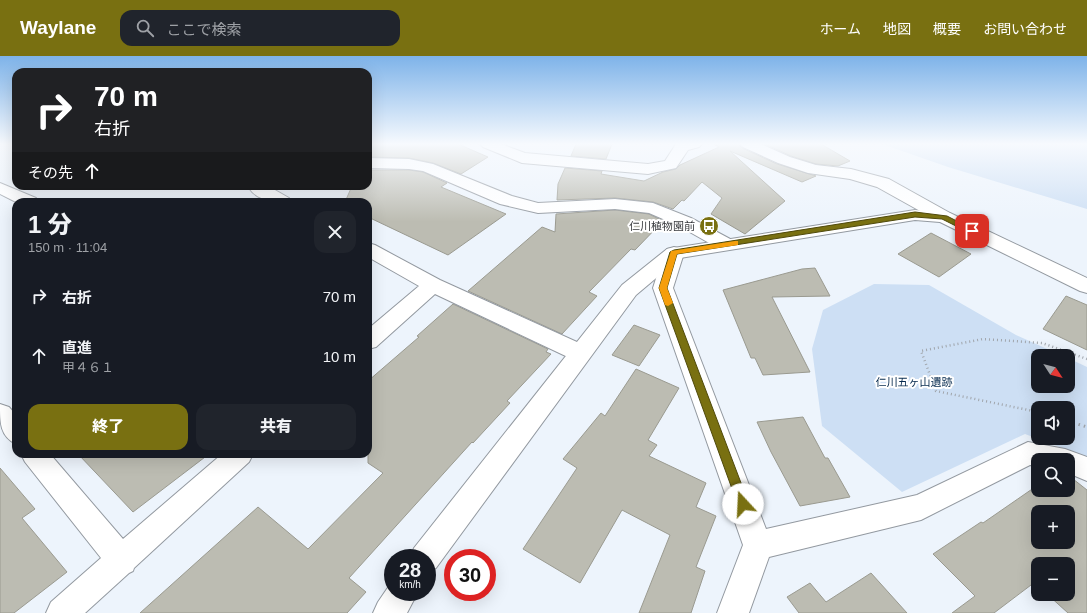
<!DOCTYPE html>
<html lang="ja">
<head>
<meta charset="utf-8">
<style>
  body { margin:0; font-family:Helvetica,"Noto Sans JP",sans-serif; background:#20242c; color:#f1f3f6; height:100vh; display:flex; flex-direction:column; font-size:15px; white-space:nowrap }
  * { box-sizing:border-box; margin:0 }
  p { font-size:13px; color:#9ea1a6 }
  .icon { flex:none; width:22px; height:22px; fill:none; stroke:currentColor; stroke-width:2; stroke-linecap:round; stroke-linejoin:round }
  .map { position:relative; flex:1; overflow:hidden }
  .side { position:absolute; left:12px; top:142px; width:360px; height:260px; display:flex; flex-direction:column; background:#171b24; border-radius:12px; box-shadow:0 4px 16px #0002 }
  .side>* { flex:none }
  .banner { position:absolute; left:12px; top:12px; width:360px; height:122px; border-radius:12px; box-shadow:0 4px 16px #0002; background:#202124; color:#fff; overflow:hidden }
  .needle { width:26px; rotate:126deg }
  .buttons { position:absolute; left:1031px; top:293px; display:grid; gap:8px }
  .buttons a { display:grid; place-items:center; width:44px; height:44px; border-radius:8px; background:#171b24; box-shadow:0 4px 16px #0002; font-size:20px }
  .speed { position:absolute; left:384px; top:493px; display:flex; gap:8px; font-size:20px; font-weight:700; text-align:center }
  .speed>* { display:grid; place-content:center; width:52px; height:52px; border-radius:50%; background:#171b24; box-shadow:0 4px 16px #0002; line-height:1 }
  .speed small { font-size:10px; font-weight:400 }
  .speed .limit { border:6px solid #d22; background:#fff; color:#111 }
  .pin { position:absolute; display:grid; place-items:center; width:34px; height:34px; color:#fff; margin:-17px; border-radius:8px; box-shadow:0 2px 6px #0006 }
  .me { position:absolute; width:44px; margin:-22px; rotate:340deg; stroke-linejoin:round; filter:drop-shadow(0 0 3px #0008) }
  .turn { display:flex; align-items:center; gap:14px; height:84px; padding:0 16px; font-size:18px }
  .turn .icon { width:52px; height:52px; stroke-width:2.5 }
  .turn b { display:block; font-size:28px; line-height:34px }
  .then { display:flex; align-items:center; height:38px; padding:0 16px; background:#0003; gap:8px; font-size:15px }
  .round { display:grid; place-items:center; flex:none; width:42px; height:42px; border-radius:12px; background:#20242c }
  .headline { display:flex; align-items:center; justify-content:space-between; height:68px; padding:0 16px }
  h1 { font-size:24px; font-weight:800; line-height:30px }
  .primary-button { display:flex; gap:8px; margin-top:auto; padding:8px 16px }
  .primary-button a { flex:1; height:46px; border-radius:12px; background:#797011; color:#fff; font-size:16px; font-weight:800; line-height:46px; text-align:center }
  .primary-button a+a { background:#20242c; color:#f1f3f6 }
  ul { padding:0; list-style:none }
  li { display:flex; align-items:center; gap:12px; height:60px; padding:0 16px }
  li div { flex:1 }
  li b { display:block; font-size:15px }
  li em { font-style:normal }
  header { display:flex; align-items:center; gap:24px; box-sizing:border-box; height:56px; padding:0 20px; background:#797011; color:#fff }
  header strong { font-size:19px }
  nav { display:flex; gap:22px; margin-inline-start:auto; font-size:14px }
  .search { width:280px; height:36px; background:#20242c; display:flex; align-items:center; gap:10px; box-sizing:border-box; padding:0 14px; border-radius:12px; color:#9ea1a6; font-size:15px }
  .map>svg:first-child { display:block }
  .green { fill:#cddff4; fill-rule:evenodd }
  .building { fill:#bcbcb2; stroke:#9a9a90; fill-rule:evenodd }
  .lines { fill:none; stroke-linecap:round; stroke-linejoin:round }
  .street-casing { stroke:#9399a0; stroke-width:2 }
  .secondary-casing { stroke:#9399a0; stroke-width:2 }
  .path-far1 { stroke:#a0a5ab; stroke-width:2.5; stroke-dasharray:1 3; stroke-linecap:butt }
  .path { stroke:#a0a5ab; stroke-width:3; stroke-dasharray:1.5 4; stroke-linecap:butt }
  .street { fill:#fff; fill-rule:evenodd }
  .secondary { fill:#fff; fill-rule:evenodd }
  .route { fill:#797011; stroke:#4f490b }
  .slow { fill:#f59e0b }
  .labels { text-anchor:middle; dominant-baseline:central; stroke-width:4; stroke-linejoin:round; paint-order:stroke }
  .poi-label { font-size:11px; fill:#37393d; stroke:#fff; text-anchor:end }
  .park-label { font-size:11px; fill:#05294d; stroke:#fff }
</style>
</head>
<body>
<header>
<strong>Waylane</strong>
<div class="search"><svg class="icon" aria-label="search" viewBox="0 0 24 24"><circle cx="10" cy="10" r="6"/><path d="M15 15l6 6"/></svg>ここで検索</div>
<nav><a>ホーム</a><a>地図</a><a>概要</a><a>お問い合わせ</a></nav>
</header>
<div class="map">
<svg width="1087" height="557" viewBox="0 0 1087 557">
  <rect width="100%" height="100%" fill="#edf4fc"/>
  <path class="green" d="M882 88H1087V153L948 111Z
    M874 228 929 229 1016 279 1063 300H1038V330H1068V302L1087 311V401L1025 378 902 436 822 370 812 293 823 254ZM1038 352H1068V382H1038Z"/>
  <path class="building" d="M369 88H458L488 101 461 118 433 107 409 102 368 101Z
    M576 88H612L606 103 571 100Z
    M713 88H738L742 92 777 108 816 120 802 126 730 95 785 145 745 178 711 158 722 142 702 126 684 145 682 144 673 153 653 146 615 142 557 144 558 128 565 112 602 115 601 118 644 125 663 116 676 113 680 109 719 91Z
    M765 88H821L850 105 838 110 816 108 791 100Z
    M368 114H409L423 116 447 127 441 131 506 158 448 199 368 161V146H345L352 130H368Z
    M615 154 649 158 663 165 635 194 631 193 589 236 597 240 562 278 468 235 542 171 555 176 556 158Z
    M931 177 971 198 939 221 898 198Z
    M815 212 830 240 772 241 810 316 763 319 755 302H751L723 234 802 213Z
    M1066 240 1087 249V294L1043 273Z
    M453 248 548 293 546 296 551 298 507 345 510 347 473 387 472 386 349 522 366 536 347 557H140L258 451 308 493 383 417 368 407V325L419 281 417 280Z
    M634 269 660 279 639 310 612 299Z
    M636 313 679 332 648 384 657 389 649 400 706 427 696 451 716 460 696 511 705 515 691 557H639L670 479 622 454 580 527 523 493 577 412 563 403 601 357 605 360Z
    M803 361 825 402H828L850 441 800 450 771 396 757 366Z
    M78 398H209L133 456Z
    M0 412 35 453 22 462 67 516 14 557H0Z
    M1068 419 1087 434V557H1068L1047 538H1068V508H1038V529L1035 526 994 557H952L975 540 933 498 981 466 983 467 1038 429V434H1068ZM1038 456H1068V486H1038Z
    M871 517 907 557H799L787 541 810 527 826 546Z"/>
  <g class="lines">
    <defs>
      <path id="street" d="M480 88H501L525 97 648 108 665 105 676 88H702L699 91 688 94 676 112 648 118 522 107 483 91Z
        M740 88H761L790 101 816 109 851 113 889 123 950 157 953 161 950 165 944 166 938 165 877 131 850 123 808 117 778 107 743 91Z
        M368 102 409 103 433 108 512 140 538 147 615 143 653 147 691 162 732 184 734 188 732 192 725 194 718 192 679 170 649 157 615 153 538 157 500 148 423 115 409 113 368 112Z
        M0 127 36 142 39 146H16L0 138Z
        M250 130H268L289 142 292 146C277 146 258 146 249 132Z
        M368 187 375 189 440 224 588 291 591 297 588 303 580 305 572 303 435 238 376 291 368 293V273L419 230 368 201Z
        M674 191 681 193 684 197 673 232 766 473 917 439 1028 386 1065 393 1087 401V425L1068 417V404H1038V410L1030 409 921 464 769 501 749 557H717L743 489 653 232 664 197 667 193Z
        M0 348 9 351 16 359V388C0 380 0 367 0 348Z
        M21 398H50L123 483 222 398H253L249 406 134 512 133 515 129 517 85 557H46L51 546 101 502 25 406Z"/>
      <path id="secondary" d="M915 154 950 157 1087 222V237L1080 235 940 166 915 164 680 202 636 239 436 512 427 516V502H410L414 492 622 229 667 193Z
        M393 524V536H418L407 557H373L378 546Z"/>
    </defs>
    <use href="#street" class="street-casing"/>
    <use href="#secondary" class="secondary-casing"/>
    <path class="path-far1" d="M1038 356 936 335 921 295 983 283 1042 287 1087 303"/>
    <path class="path" d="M1068 365 1087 371"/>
    <use href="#street" class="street"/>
    <use href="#secondary" class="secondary"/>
  </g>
  <linearGradient id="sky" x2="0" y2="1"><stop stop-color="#7eb3e9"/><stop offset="0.53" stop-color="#f7fafe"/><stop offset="1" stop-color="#f7fafe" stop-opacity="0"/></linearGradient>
  <rect width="1087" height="166" fill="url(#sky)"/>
  <path class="route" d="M915 156 947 160 976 175 972 177H970L942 163 915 161 677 198 667 232 749 448 747 452 743 453 739 452 659 232 670 196 674 194Z"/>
  <path class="slow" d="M735 185H738V189L677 198 667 232 673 247 668 250 665 249 659 232 671 195Z"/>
  <defs>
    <symbol id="bus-disc" viewBox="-11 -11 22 22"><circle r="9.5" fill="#797011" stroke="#fff"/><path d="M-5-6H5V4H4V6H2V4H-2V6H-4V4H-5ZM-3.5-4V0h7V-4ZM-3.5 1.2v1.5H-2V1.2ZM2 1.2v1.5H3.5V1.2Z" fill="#fff"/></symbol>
  </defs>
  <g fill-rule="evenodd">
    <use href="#bus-disc" x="698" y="159" width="22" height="22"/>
  </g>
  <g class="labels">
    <g class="poi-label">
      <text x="695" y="170">仁川植物園前</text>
    </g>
    <g class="park-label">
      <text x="914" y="326">仁川五ヶ山遺跡</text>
    </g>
  </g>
</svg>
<div class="buttons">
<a><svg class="needle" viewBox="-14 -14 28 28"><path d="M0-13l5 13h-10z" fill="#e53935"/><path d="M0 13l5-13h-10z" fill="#9ea1a6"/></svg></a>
<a><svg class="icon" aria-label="sound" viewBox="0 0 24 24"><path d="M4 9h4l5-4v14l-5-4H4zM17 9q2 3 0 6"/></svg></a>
<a><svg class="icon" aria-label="search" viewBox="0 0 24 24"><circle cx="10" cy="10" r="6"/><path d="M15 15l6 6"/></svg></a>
<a>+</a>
<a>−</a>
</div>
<div class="speed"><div>28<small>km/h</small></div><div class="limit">30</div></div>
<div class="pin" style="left:972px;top:175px;background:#d93025"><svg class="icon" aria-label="arrive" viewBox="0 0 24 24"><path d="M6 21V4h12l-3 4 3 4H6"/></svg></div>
<svg class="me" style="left:743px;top:448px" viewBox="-20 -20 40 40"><circle r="19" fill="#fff"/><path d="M0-13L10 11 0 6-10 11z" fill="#797011"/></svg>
<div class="banner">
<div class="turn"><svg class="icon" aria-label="right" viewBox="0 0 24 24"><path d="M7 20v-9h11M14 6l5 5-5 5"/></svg><div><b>70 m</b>右折</div></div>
<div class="then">その先<svg class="icon" aria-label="ahead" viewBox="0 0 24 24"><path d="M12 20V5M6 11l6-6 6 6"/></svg></div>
</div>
<section class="side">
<div class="headline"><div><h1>1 分</h1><p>150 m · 11:04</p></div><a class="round"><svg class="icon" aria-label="close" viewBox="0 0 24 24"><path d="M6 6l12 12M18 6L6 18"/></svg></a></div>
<ul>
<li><svg class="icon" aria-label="right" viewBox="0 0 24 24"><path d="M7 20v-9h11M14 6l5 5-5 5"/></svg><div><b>右折</b></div><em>70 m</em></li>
<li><svg class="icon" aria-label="ahead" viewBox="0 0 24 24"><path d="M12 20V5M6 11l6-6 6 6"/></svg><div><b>直進</b><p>甲４６１</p></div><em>10 m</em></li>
</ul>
<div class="primary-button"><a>終了</a><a>共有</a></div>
</section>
</div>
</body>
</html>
